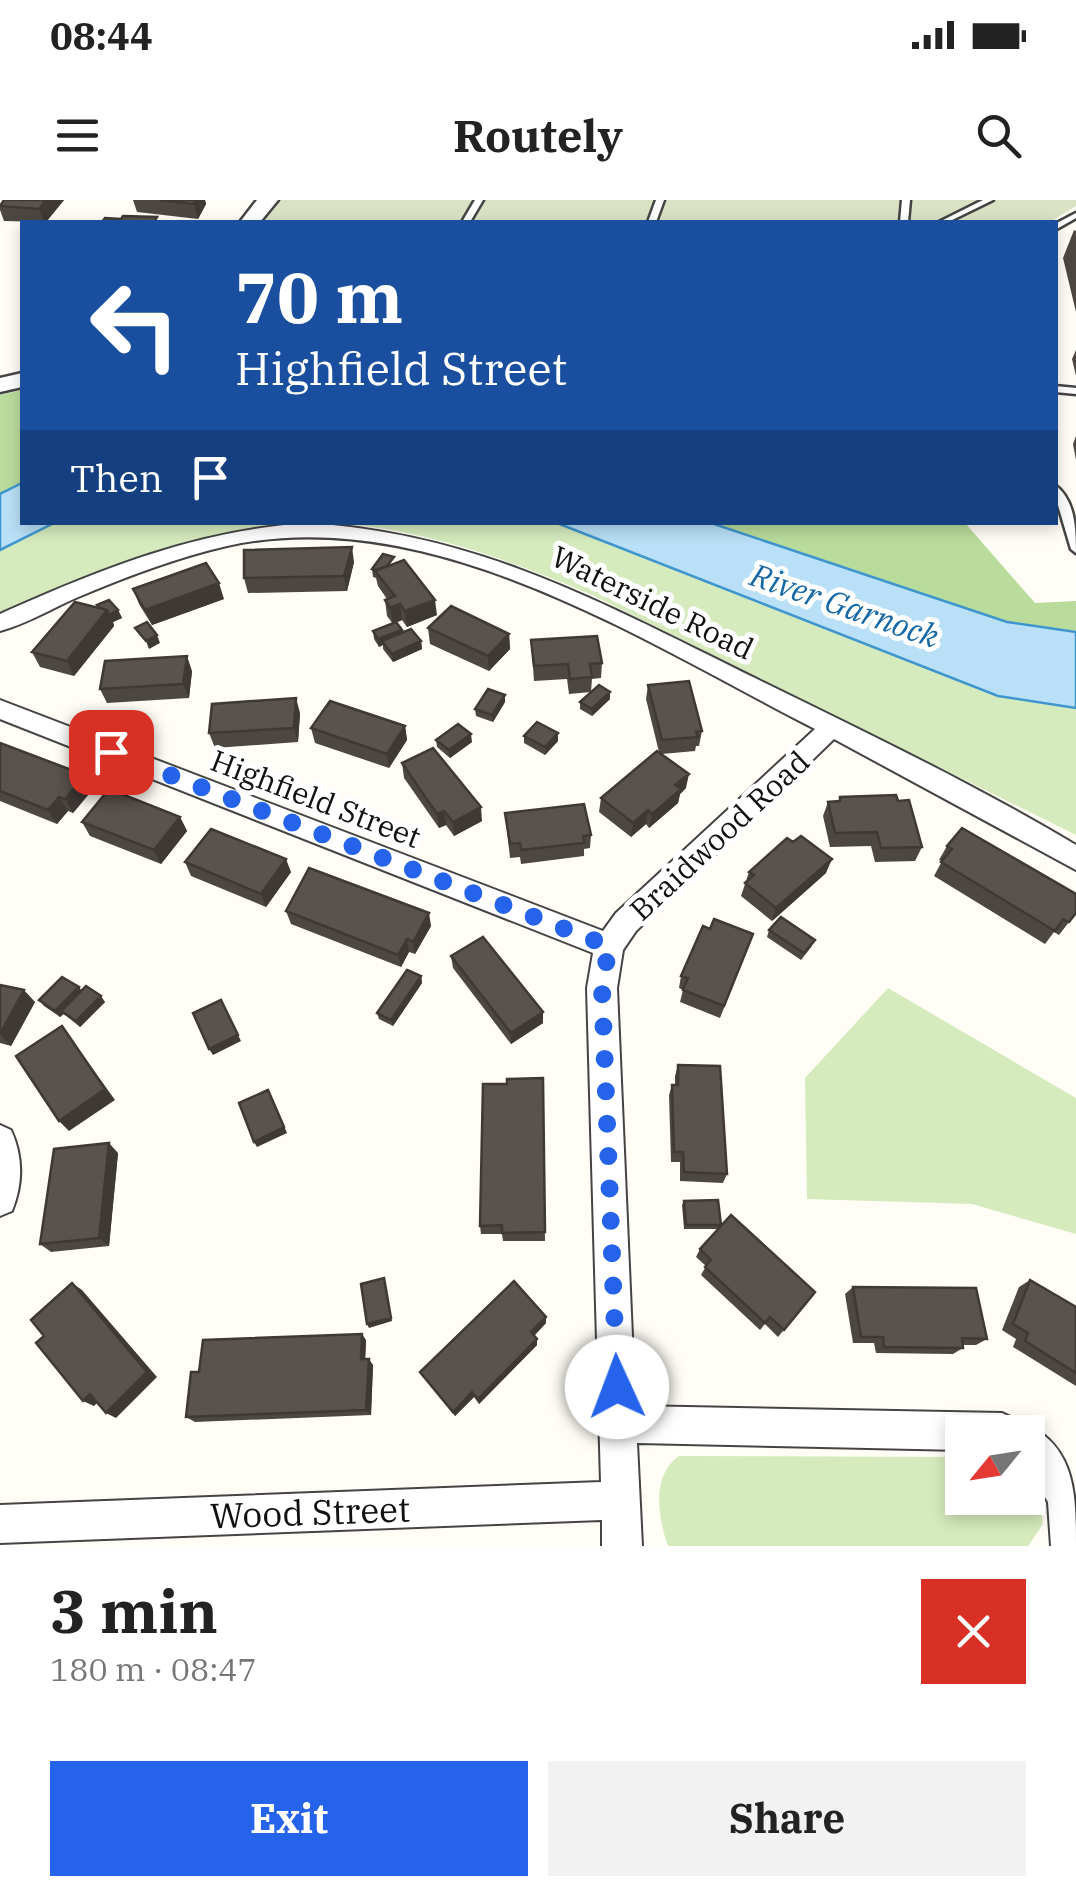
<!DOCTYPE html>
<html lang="en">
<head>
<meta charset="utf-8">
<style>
  body { margin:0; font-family:"IBM Plex Serif",serif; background:#f2f2f2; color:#222; height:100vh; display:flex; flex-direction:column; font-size:38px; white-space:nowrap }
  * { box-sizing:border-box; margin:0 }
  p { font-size:32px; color:#767676 }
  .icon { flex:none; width:55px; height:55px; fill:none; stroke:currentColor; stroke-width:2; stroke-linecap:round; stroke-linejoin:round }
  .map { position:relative; height:1346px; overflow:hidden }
  .drawer { display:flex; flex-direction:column; background:#fff; flex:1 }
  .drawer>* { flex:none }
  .banner { position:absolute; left:20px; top:20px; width:1038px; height:305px; border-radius:0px; box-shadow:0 5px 15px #0003; background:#1a4fa0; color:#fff; overflow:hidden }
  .needle { width:65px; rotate:240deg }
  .controls { position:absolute; left:945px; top:1215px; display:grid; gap:20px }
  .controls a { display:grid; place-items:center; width:100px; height:100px; border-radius:0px; background:#fff; box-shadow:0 5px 15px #0003; font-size:50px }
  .pin { position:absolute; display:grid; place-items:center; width:85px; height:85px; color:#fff; margin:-42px; border-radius:20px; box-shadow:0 5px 15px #0006 }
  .me { position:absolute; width:110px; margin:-55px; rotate:358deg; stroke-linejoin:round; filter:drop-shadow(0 0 8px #0008) }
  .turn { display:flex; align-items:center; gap:35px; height:210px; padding:0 50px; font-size:45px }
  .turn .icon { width:130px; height:130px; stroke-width:2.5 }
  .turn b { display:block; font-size:70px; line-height:85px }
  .then { display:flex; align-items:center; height:95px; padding:0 50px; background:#0003; gap:20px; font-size:38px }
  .round { display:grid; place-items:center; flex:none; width:105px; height:105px; border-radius:0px; background:#f2f2f2 }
  .overview { display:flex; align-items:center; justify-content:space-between; height:170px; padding:0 50px }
  h1 { font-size:60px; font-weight:800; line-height:75px }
  .action { display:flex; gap:20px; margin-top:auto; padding:20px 50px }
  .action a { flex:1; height:115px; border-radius:0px; background:#2563eb; color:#fff; font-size:40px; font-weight:800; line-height:115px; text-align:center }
  .action a+a { background:#f2f2f2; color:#222 }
  .status { display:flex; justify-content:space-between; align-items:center; height:70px; padding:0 50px; background:#fff; direction:ltr }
  .status svg { height:28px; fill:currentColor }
  header { display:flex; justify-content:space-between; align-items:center; height:130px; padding:0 50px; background:#fff; font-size:45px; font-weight:800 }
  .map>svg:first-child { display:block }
  .green { fill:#d5ebbd }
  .forest { fill:#b9dc9c }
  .cemetery { fill:#d9e3c4 }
  .water { fill:#b9e0f7; stroke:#3f96cf; stroke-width:2.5 }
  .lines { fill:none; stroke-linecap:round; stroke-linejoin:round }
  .service-casing { stroke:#444; stroke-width:5 }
  .minor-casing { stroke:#444; stroke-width:4 }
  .tertiary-casing { stroke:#444; stroke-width:5 }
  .service { fill:#fff; fill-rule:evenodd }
  .minor { fill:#fff; fill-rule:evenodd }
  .tertiary { fill:#fff; fill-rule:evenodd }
  .wall { fill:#4d4742 }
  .shaded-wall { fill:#3f3936 }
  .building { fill:#5a524d; stroke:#3f3936; stroke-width:2.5 }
  .route { stroke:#2563eb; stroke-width:18; stroke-dasharray:0 32.4 }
  .labels { text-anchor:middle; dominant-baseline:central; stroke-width:10; stroke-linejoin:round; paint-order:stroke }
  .street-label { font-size:30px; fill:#111; stroke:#fff }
  .water-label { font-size:32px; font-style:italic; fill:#1768a6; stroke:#fff }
  .near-street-label { font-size:35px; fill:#111; stroke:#fff }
</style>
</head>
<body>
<div class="status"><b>08:44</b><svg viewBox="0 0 49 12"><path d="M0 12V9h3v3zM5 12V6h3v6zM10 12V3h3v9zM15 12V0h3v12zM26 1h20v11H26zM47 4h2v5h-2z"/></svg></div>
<header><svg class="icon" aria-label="menu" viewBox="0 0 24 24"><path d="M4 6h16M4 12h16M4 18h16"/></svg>Routely<svg class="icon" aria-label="search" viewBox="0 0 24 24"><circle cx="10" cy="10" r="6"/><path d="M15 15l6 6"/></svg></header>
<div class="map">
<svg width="1076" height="1346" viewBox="0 0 1076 1346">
  <rect width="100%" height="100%" fill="#fffdf5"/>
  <path class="green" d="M54 323H299C194 331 96 372 0 412V350Z
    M337 323H557L998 496 1076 508V635L590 394C507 359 427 330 337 323Z
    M888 788 1076 898V1034L972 1004 807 999 805 878Z
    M679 1256 962 1257V1298H1028V1279L1040 1297 1043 1324 1028 1346H668C658 1318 651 1275 679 1256Z"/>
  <path class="forest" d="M22 190V283L0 294V195Z
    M711 323H965L1035 403 1076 401V432L1007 422Z"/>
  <path class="cemetery" d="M280 0H1076V6L1050 22H262Z"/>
  <path class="water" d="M22 283V322L54 323 0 350V294Z
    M557 323H711L1007 422 1076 432V508L998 496Z"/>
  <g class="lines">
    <defs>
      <path id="service" d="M475 0H483L470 22H462Z
        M656 0H664L656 22H648Z
        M902 0H910L908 22H900Z
        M983 0H993L948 22H939Z
        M1076 13V18L1055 30V24Z
        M1055 186 1076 188V194L1055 192Z
        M1055 285C1075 300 1076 328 1076 353L1071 349 1055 295Z"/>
      <path id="minor" d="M310 323C484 335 606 405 759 480 865 532 974 584 1076 645V670L834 539 636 731 623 750 617 788 635 1206 1002 1213 1015 1219 1019 1229 1028 1225C1076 1249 1076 1296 1076 1346H1051L1048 1302 1028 1269V1232H962V1250L637 1243 642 1346H602V1320L0 1343V1305L601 1282 587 788 593 753 0 519V500L603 731 616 713 815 529C641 440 430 301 227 346 175 358 125 377 76 398 51 409 26 424 0 431V414C100 369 200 329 310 323Z
        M0 925 11 930C23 956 23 984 12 1011L0 1016Z"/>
      <path id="tertiary" d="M257 0H278L260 22H240Z
        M22 173V187L0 192V178Z"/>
    </defs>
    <use href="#service" class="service-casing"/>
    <use href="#minor" class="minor-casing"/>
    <use href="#tertiary" class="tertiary-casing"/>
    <use href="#service" class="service"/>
    <use href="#minor" class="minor"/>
    <use href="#tertiary" class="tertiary"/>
  </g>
  <path class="wall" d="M64 0 46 22 4 21 0 10V4Z
    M133 0H205L206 4 198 19 137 12Z
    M1074 30 1076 31V112L1063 58Z
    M1076 150V176L1072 159Z
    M1076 236V260L1073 244Z
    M354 362 347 391 248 393 244 378Z
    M395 363 437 415 407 427 402 420 393 424 387 416 385 400 387 399 378 386 376 378 373 377 372 369Z
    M133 389 224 399 152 425 139 404Z
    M99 408 118 410 122 418 113 422 114 426 74 476 40 467 32 452Z
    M428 428 509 434 510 449 489 471 430 444Z
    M373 431 402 433 421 441 422 449 393 462 383 449V445L379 447 374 439Z
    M531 440 602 463 601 478 592 479 591 492 610 499 592 516 580 509V502L591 492 569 494 567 479 534 481Z
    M192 471 189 498 107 503 100 489Z
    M648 485 702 531 699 546H696L695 551 662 554 686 588 680 594 678 603 649 628 646 624 631 637 599 612 601 598 659 552 646 499Z
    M505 502 493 522 476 516 475 509Z
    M300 513 298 542 215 548 209 533Z
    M405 526 407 540 389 568 315 543 311 528Z
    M558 533V541L545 555 524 543V536Z
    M436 540 472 542 450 558 437 547Z
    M0 543 93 589 73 613 68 611 57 624 0 601Z
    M402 563 482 621 454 636 446 625 439 628 404 578Z
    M840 597 922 647 915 661 875 662 871 646 830 647 823 616 828 602 838 601Z
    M505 613 591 635 590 648 584 649V656L521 664 520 657 510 658Z
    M180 617 187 631 161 664 90 636 82 622Z
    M947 646 1076 713 1059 735 1054 732 1045 744 934 676 942 661 939 660Z
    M185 662 291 672 266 707 191 676Z
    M749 672 826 673 772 721 741 696Z
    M286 711 431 726 415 754 409 752 401 767 291 724Z
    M710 729 753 734 720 818 680 802 683 790 679 788 681 776Z
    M769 730 812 746 801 760 767 737Z
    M451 756 543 812V823L511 844 453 768Z
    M421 776 422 783 393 826 379 819 377 813Z
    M0 785 35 802 11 846 0 843Z
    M79 787 81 791 105 802 80 827 64 814 60 817 44 806 39 800Z
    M678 865 727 974 723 983 680 981V962H671L669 895 672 885H675V876Z
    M543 878 545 1041H503L502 1034H481L480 1026 507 884Z
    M118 953 109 1046 51 1052 40 1044Z
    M684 1001 721 1025 719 1028 815 1092 778 1137 765 1124 760 1130 701 1075 706 1066 696 1057 700 1049 719 1029H684L682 1005Z
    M1030 1080 1076 1107V1186L1013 1147 1016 1139 1002 1130 1019 1087Z
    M853 1087 987 1139 976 1145H963V1148L953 1154 876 1153 874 1143H853L845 1094Z
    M546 1117V1123L534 1136 537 1145 479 1204 474 1197 455 1216 420 1172Z
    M366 1140 365 1159 373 1165 371 1215 195 1222 186 1217 199 1172Z"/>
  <path class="shaded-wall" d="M46 0H64L46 22H44L39 9Z
    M196 0H205L206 4 198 19 194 4Z
    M352 347 354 362 347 391 344 376Z
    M219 383 224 399 152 425 145 410Z
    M435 400 437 415 407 427 405 411Z
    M400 404 402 420 393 424 390 408Z
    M107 410H118L122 418 113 422 114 426 74 476 67 461Z
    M402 430 403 437 382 441 383 445 379 447 378 439Z
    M509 434 510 449 489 471 488 456Z
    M157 435 160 443 149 449 146 441Z
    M421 441 422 449 393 462 392 454Z
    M187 456 192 471 189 498 183 484Z
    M610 492V499L592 516V509Z
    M505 495V502L493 522 492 515Z
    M296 498 300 513 298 542 294 528Z
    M405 526 407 540 389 568 387 554Z
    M558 533V541L545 555V547Z
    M471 534 472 542 450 558 449 550Z
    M689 574 686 588 680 594 678 603 649 628 652 614 675 585Z
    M85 575 93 589 73 613 65 599Z
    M59 597 68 611 57 624 48 610Z
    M481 607 482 621 454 636 453 622Z
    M648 610 646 624 631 637 633 623Z
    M444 611 446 625 439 628 437 614Z
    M180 617 187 631 161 664 154 650Z
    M286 659 291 672 266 707 261 694Z
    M832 659 826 673 772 721 776 708Z
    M429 713 431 726 415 754 413 742Z
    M407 739 409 752 401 767 398 755Z
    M421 776 422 783 393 826 391 820Z
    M79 787 83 793 60 817 55 811Z
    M24 790 35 802 11 846 0 834Z
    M101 796 105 802 80 827 76 821Z
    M221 800 241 841 213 855 209 849Z
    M543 812V823L511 844V833Z
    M62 826 115 900 69 931 59 921Z
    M271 895 287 933 257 947 254 942Z
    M109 943 118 953 109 1046 99 1038Z
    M384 1078 392 1121 369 1128 367 1124Z
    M72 1083 82 1090 157 1177 116 1218 106 1213Z
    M546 1117V1123L531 1139V1132Z
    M362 1134 366 1140 365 1165 361 1159Z
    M537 1139V1145L479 1204 478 1199Z
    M369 1159 373 1165 371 1215 366 1210Z
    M472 1192 474 1197 455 1216 453 1212Z
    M90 1194 101 1199 94 1206 83 1201Z"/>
  <path class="building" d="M4 0H46L39 9 0 6Z
    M159 0H196L194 4Z
    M123 16 157 17 154 22H102L105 18 121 19Z
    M352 347 344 376 244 378V350Z
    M383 354 394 357 387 366 376 370 372 369Z
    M404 360 435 400 405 411 400 404 390 408 385 400 395 396 375 371Z
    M206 363 219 383 145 410 133 389Z
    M109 400 118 410 109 415 107 410 100 408 97 405Z
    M75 402 107 410 67 461 32 452Z
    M451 406 509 434 488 456 428 428Z
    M147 422 157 435 146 441 135 428Z
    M396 422 402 430 378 439 373 431Z
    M411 429 421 441 392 454 382 441Z
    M597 436 602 463 590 464 592 477 570 479 568 464 534 466 531 440Z
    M187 456 183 484 100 489 105 461Z
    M689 481 702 531 696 532 698 537 662 540 648 485Z
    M599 485 610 492 592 509 580 502Z
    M488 489 505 495 492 515 475 509Z
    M296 498 294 528 209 533 212 504Z
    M330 501 405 526 387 554 311 528Z
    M537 522 558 533 545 547 524 536Z
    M458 524 471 534 449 550 436 540Z
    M0 543 85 575 65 599 59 597 48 610 0 591Z
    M433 548 481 607 453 622 444 611 437 614 402 563Z
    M657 551 689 574 675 585 681 589 652 614 648 610 633 623 601 598Z
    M109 589 180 617 154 650 82 622Z
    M896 595 898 601 909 600 922 647 881 648 877 632 835 633 828 602 840 601V597Z
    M584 604 591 635 583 636 584 643 521 650 520 643 510 644 505 613Z
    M962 628 1076 694V713L1069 722 1063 719 1055 731 941 662 952 649 947 646Z
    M211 629 286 659 261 694 185 662Z
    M801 636 832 659 776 708 745 683 754 675 749 672 787 638 793 642Z
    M309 668 429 713 413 742 407 739 398 755 286 711Z
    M781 717 815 740 804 753 769 730Z
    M714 719 753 734 724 806 683 790 688 778 681 776 703 726 710 729Z
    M483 737 543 812 511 833 451 756Z
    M407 770 421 776 391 820 377 813Z
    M62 777 79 787 55 811 39 800Z
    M0 785 24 790 0 834Z
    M86 786 101 796 76 821 61 811Z
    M221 800 238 835 209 849 193 813Z
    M62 826 105 889 59 921 16 856Z
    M678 865 720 866 727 974 684 972 683 952H674L672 885H678Z
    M543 878 545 1032 502 1033V1025L480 1026 483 884H507V879Z
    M268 890 284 927 254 942 239 903Z
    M109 943 99 1038 40 1044 54 949Z
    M718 1000 721 1025H686L684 1001Z
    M731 1015 815 1092 784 1130 770 1117 765 1123 705 1067 711 1060 700 1049Z
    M384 1078 391 1118 367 1124 361 1084Z
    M1030 1080 1076 1107V1173L1025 1141 1028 1133 1013 1124Z
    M514 1081 546 1117 531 1132 537 1139 478 1199 472 1192 453 1212 420 1172Z
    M72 1083 147 1172 106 1213 90 1194 83 1201 36 1143 44 1136 31 1120Z
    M853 1087 976 1088 987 1139 962 1138 963 1148 884 1147 883 1137H861Z
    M362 1134 361 1159H369L366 1210 186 1217 191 1172H199L203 1140Z"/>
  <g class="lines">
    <path class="route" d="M111 552 609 746 602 788 617 1187"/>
  </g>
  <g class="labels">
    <g class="street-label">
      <text transform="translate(653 402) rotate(26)">Waterside Road</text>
      <text transform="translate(316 598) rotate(21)">Highfield Street</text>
      <text transform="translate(719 635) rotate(-43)">Braidwood Road</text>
    </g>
    <g class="water-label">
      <text transform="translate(845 405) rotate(19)">River Garnock</text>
    </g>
    <g class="near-street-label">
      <text transform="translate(310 1312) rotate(-2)">Wood Street</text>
    </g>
  </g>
</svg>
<div class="controls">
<a><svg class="needle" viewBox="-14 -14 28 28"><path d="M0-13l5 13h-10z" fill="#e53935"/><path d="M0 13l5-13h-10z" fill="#767676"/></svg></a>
</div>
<div class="pin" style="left:111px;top:552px;background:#d93025"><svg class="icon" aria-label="arrive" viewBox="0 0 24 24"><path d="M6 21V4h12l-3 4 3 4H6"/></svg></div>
<svg class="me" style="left:617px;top:1187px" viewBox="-20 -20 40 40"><circle r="19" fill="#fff"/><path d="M0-13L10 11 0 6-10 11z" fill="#2563eb"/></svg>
<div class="banner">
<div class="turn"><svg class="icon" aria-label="left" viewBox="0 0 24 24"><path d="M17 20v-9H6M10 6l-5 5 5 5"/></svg><div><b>70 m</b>Highfield Street</div></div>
<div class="then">Then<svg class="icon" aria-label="arrive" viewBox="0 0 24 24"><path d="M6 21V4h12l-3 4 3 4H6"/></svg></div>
</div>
</div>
<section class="drawer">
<div class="overview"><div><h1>3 min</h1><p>180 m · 08:47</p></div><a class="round" style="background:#d93025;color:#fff"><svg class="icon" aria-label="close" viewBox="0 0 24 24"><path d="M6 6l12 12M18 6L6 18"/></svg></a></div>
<div class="action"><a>Exit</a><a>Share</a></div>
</section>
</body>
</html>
